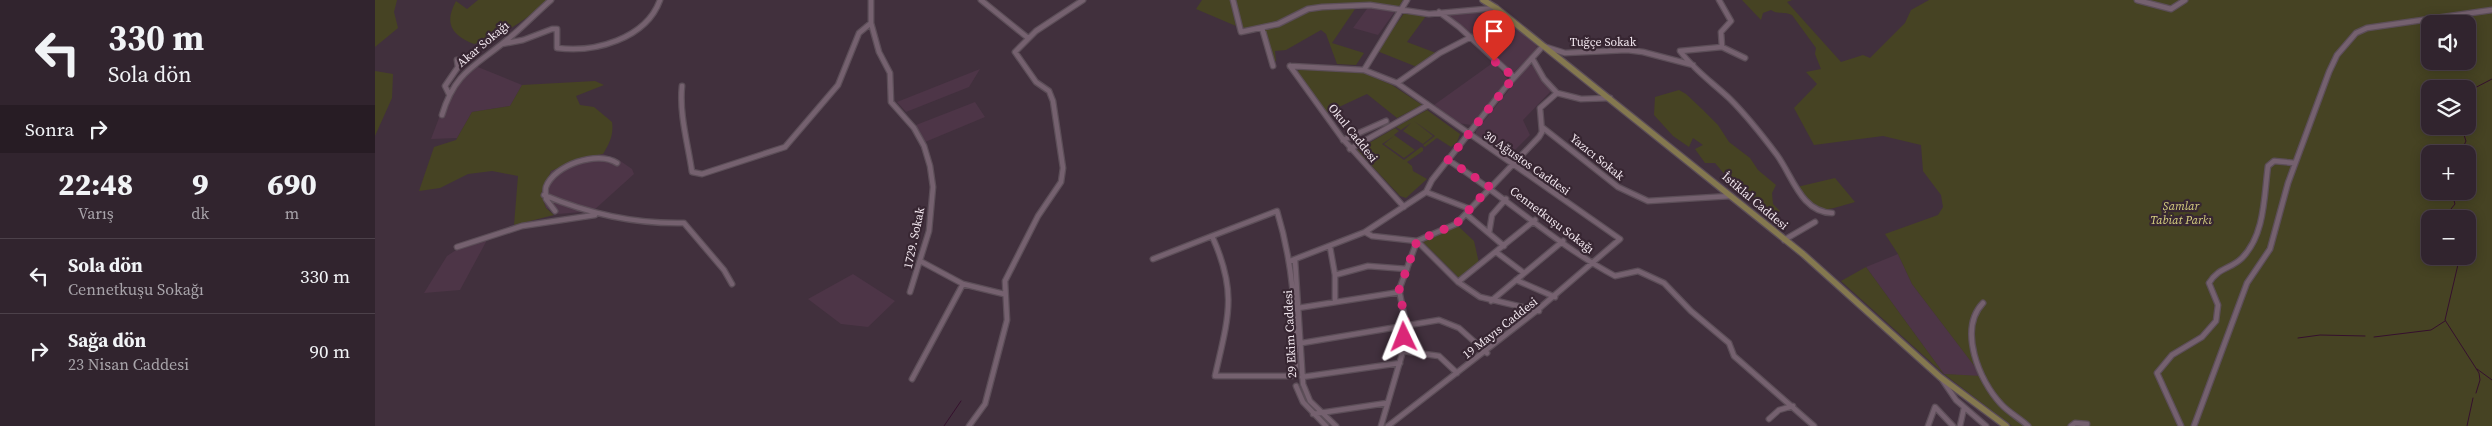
<!DOCTYPE html>
<html lang="tr">
<head>
<meta charset="utf-8">
<style>
  body { margin:0; font-family:"Source Serif 4",serif; background:#3d303a; color:#f1f3f6; height:100vh; display:flex; flex-direction:column; font-size:19px; white-space:nowrap }
  * { box-sizing:border-box; margin:0 }
  p { font-size:16px; color:#a8a4aa }
  .icon { flex:none; width:28px; height:28px; fill:none; stroke:currentColor; stroke-width:2; stroke-linecap:round; stroke-linejoin:round }
  .map { position:relative; flex:1; overflow:hidden }
  .side { display:flex; flex-direction:column; background:#31242e; width:375px }
  .side>* { flex:none }
  .guide { background:#31242e; color:#f1f3f6; overflow:hidden }
  .buttons { position:absolute; left:2046px; top:15px; display:grid; gap:10px }
  .buttons a { display:grid; place-items:center; width:55px; height:55px; border-radius:10px; background:#31242e; box-shadow:0 2px 12px #0003,0 0 0 1px #4c414a; font-size:25px }
  .pin { position:absolute; display:grid; place-items:center; width:42px; height:42px; color:#fff; margin:-51px -21px; border-radius:50% 50% 50% 0; rotate:-45deg; box-shadow:0 0 5px #0007 }
  .pin .icon { rotate:45deg }
  .me { position:absolute; width:55px; margin:-28px; rotate:358deg; stroke-linejoin:round; filter:drop-shadow(0 0 4px #0008) }
  .turn { display:flex; align-items:center; gap:18px; height:105px; padding:0 25px; font-size:22px }
  .turn .icon { width:65px; height:65px; stroke-width:2.5 }
  .turn b { display:block; font-size:35px; line-height:42px }
  .then { display:flex; align-items:center; height:48px; padding:0 25px; background:#0003; gap:10px; font-size:19px }
  .eta { display:flex; justify-content:space-evenly; align-items:center; height:85px; text-align:center }
  .eta b { font-size:30px; font-weight:800; line-height:35px }
  ul { padding:0; list-style:none }
  li { display:flex; align-items:center; gap:15px; height:75px; padding:0 25px; border-top:1px solid #4c414a }
  li div { flex:1 }
  li b { display:block; font-size:19px }
  li em { font-style:normal }
  main { display:flex; flex:1; min-height:0 }
  .map>svg:first-child { display:block }
  .built { fill:#4d3547 }
  .green { fill:#464323; fill-rule:evenodd }
  .lines { fill:none; stroke-linecap:round; stroke-linejoin:round }
  .stream { stroke:#35102d; stroke-width:1 }
  .minor-casing { stroke:#5c4e58; stroke-width:7 }
  .major-casing { stroke:#5c4e58; stroke-width:8 }
  .minor { stroke:#75616f; stroke-width:4.5 }
  .major { stroke:#84784f; stroke-width:5.5 }
  .route { stroke:#db2777; stroke-width:9; stroke-dasharray:0 16.2 }
  .labels { text-anchor:middle; dominant-baseline:central; stroke-width:4.5; stroke-linejoin:round; paint-order:stroke }
  .street-label { font-size:12px; fill:#f2e7ef; stroke:#372632 }
  .park-label { font-size:12px; font-style:italic; fill:#d8d181; stroke:#372632 }
</style>
</head>
<body>
<main>
<section class="side">
<div class="guide">
<div class="turn"><svg class="icon" aria-label="left" viewBox="0 0 24 24"><path d="M17 20v-9H6M10 6l-5 5 5 5"/></svg><div><b>330 m</b>Sola dön</div></div>
<div class="then">Sonra<svg class="icon" aria-label="right" viewBox="0 0 24 24"><path d="M7 20v-9h11M14 6l5 5-5 5"/></svg></div>
</div>
<div class="eta">
<div><b>22:48</b><p>Varış</p></div>
<div><b>9</b><p>dk</p></div>
<div><b>690</b><p>m</p></div>
</div>
<ul>
<li><svg class="icon" aria-label="left" viewBox="0 0 24 24"><path d="M17 20v-9H6M10 6l-5 5 5 5"/></svg><div><b>Sola dön</b><p>Cennetkuşu Sokağı</p></div><em>330 m</em></li>
<li><svg class="icon" aria-label="right" viewBox="0 0 24 24"><path d="M7 20v-9h11M14 6l5 5-5 5"/></svg><div><b>Sağa dön</b><p>23 Nisan Caddesi</p></div><em>90 m</em></li>
</ul>
</section>
<div class="map">
<svg width="2117" height="426" viewBox="0 0 2117 426">
  <rect width="100%" height="100%" fill="#41303d"/>
  <path class="built" d="M994 6 1021 10 1003 35 978 28Z
    M1117 9 1161 43 1162 49 1137 74 1096 34 1068 13Z
    M1119 62 1133 80 1096 125 1083 123 1059 105Z
    M98 65 147 85 135 106 97 112 82 138 56 139 67 110Z
    M1158 65 1166 80 1176 91 1148 120 1155 135 1133 157 1101 135V131L1153 66Z
    M605 69 594 87 531 112 522 102Z
    M600 102 610 117 550 142 541 125Z
    M219 154H228L244 160 257 169 259 174 218 211 183 214 171 208 166 194 176 171 189 164Z
    M112 240 85 290 49 293 72 256 81 250Z
    M1523 254 1537 284 1608 377 1569 374 1491 267Z
    M478 274 520 301 493 327 466 324 433 299Z"/>
  <path class="green" d="M0 0H22L19 12 23 28 0 47Z
    M103 0H174C151 19 128 37 99 44 76 35 69 23 81 1L92 9Z
    M827 0H855L861 26 821 9Z
    M860 0H1028L1023 8 942 6 904 22 868 30Z
    M1367 0H1417L1412 2 1466 62 1488 55 1495 58 1530 23 1536 10 1554 0H2117V426H1637L1569 374 1466 281 1491 267 1569 374 1607 376 1537 284 1523 254 1510 234 1563 215 1568 207 1566 195 1548 171 1546 145 1508 136 1439 145 1419 108 1442 84 1431 72 1446 69 1440 54 1441 48 1417 15C1410 11 1403 15 1396 10L1388 13 1386 20ZM2055 24H2092V61H2055ZM2055 89H2092V126H2055ZM2055 154H2092V191H2055ZM2055 219H2092V256H2055Z
    M957 8 980 9 957 43 989 53 981 65 962 64 951 34 946 30 911 50 900 51 901 61 895 62 886 30 903 26 935 10Z
    M1030 12 1051 16 1032 42 1061 53 1042 67 1002 51Z
    M926 68 986 72 1017 85 1047 105 1022 118 992 94 951 113 922 72Z
    M0 71 18 74 17 98 0 136Z
    M220 81 229 85 201 96 205 105 219 107 237 122C239 135 234 144 228 154L210 157 176 171 166 194 171 208 179 215 139 225 143 176 117 171 93 174 65 188 44 191 59 147 81 140 97 112 135 106 147 85Z
    M1304 90 1311 94 1328 110 1343 125 1354 142 1375 158 1383 170 1401 185 1397 193 1398 204 1405 211 1399 215C1377 200 1357 184 1340 163H1330L1320 149 1328 145 1318 138 1314 147 1298 136 1279 115 1280 97Z
    M1052 110 1085 134 1082 142 1076 147 1062 138 1050 147 1048 145 1060 136 1039 121 1058 136 1048 144 1028 131 1036 123 1026 130 1021 127Z
    M1020 128 1024 131 1019 135 1040 150 1029 158 1009 144 1019 136 1007 144 1029 160 1046 147 1048 148V151L1032 162 1037 166 1038 171 1052 179 1031 198 1025 196 982 150Z
    M1460 178 1480 202C1446 212 1444 215 1422 187Z
    M1083 226 1099 241 1104 263 1084 278 1048 242Z"/>
  <g class="lines">
    <path class="stream" d="M2092 92 2117 79
      M2085 154 2091 141 2086 126
      M2076 191 2080 204 2076 209 2077 219
      M2085 256 2070 320 2104 373 2105 380 2101 393
      M1999 337 2056 330 2070 321
      M1923 338 1945 335 1990 336
      M2102 369 2117 380
      M569 426 586 401
      M2092 426 2098 398"/>
    <defs>
      <path id="minor" d="M496 0V23L504 52 515 73 516 102 539 128 549 146 555 166 558 187 554 231 535 292
        M606 0 653 38
        M858 0 866 32 903 24 933 9 947 7 995 5 1054 14 1121 8
        M1344 0 1356 21 1346 32 1347 47 1370 58
        M1762 0 1796 9 1810 0
        M1064 12 1084 27 1139 77
        M887 28 898 66
        M127 44 148 40 177 29H182V48C219 53 271 39 285 0
        M1347 47 1305 51C1319 70 1338 83 1355 99 1372 116 1387 135 1402 155 1418 177 1426 212 1457 213
        M1157 58 1169 79 1182 93
        M915 66 967 138 1029 207
        M915 66 989 70
        M1022 83 1065 53 1096 37
        M307 86C304 114 313 144 317 172L327 174 410 147 463 85 484 33 496 23
        M74 94 70 86 83 67 82 60
        M67 115C80 71 101 66 133 39 148 27 161 13 176 0
        M1167 127 1243 187 1273 201 1356 196
        M968 140 1011 121
        M975 149 1053 105
        M1073 160C1129 196 1182 245 1240 276L1263 271 1289 283 1316 311 1354 343 1359 356 1439 426
        M1051 192 1095 209
        M169 195C214 214 260 224 309 223L349 270 357 284
        M180 211 171 199C171 196 170 190 171 187 179 165 223 150 242 163
        M902 211C918 263 921 314 921 368L917 376H840C853 318 863 293 837 236Z
        M1091 214 1129 246
        M990 232 997 236 1042 241 1083 282 1105 297 1164 311
        M1114 233 1117 215 1131 199
        M1409 240 1440 222
        M82 247 147 226 220 215
        M955 247 960 275V301
        M1121 252 1149 273
        M778 259 837 236
        M920 260 928 384 935 401 961 426
        M915 261 990 232 1051 192 1057 180 1129 89 1168 46 1190 53 1252 50 1268 52 1318 65
        M547 262 588 284 629 294
        M960 275 993 266 1032 269
        M1141 280 1180 297
        M1083 282 1160 220
        M1116 301 1188 241
        M1608 303C1583 329 1604 381 1626 404 1634 413 1645 418 1653 426
        M923 308 1025 292
        M921 344 1064 320 1084 328 1112 353
        M1028 351 1064 356 1082 373
        M927 377 1025 363
        M1566 378 1581 400 1611 426
        M537 379 588 284
        M921 386 928 402 951 426
        M938 414 1012 403
        M1394 419 1404 410 1418 406
        M594 426 610 404 632 320 630 281 663 216 686 182 688 168 678 101 674 91 661 82 640 52 661 31 708 0
        M1006 426 1028 351 1031 324 1024 290 1042 241 1081 224 1164 137 1167 132 1165 108 1182 93 1206 99 1235 98
        M1013 426 1160 312 1245 239 1022 83 989 70 1032 0
        M1553 426 1560 407 1578 426
        M1585 426 1589 408
        M1696 426 1700 423 1712 424
        M1806 426 1782 373 1797 355 1827 337 1841 321 1843 305 1834 283C1844 267 1856 269 1867 258 1890 235 1889 196 1893 166L1899 161 1920 163
        M1819 426 1872 283 1895 249 1913 183 1954 72 1962 55 1981 33 1992 28 2117 10"/>
      <path id="major" d="M1108 0 1121 8 1428 254 1565 377 1631 426"/>
    </defs>
    <use href="#minor" class="minor-casing"/>
    <use href="#major" class="major-casing"/>
    <use href="#minor" class="minor"/>
    <use href="#major" class="major"/>
  </g>
  <g class="lines">
    <path class="route" d="M1029 337 1031 324 1024 290 1042 241 1081 224 1115 187 1073 160 1139 77 1119 61"/>
  </g>
  <g class="labels">
    <g class="street-label">
      <text x="1228" y="42">Tuğçe Sokak</text>
      <text transform="translate(108 44) rotate(-40)">Akar Sokağı</text>
      <text transform="translate(978 133) rotate(51)">Okul Caddesi</text>
      <text transform="translate(1222 157) rotate(39)">Yazıcı Sokak</text>
      <text transform="translate(1152 163) rotate(35)">30 Ağustos Caddesi</text>
      <text transform="translate(1380 201) rotate(40)">İstiklal Caddesi</text>
      <text transform="translate(1177 220) rotate(37)">Cennetkuşu Sokağı</text>
      <text transform="translate(539 238) rotate(-78)">1729. Sokak</text>
      <text transform="translate(1125 328) rotate(-38)">19 Mayıs Caddesi</text>
      <text transform="translate(915 334) rotate(-93)">29 Ekim Caddesi</text>
    </g>
    <g class="park-label">
      <text x="1806" y="206">Şamlar<tspan x="1806" dy="14">Tabiat Parkı</tspan></text>
    </g>
  </g>
</svg>
<div class="buttons">
<a><svg class="icon" aria-label="sound" viewBox="0 0 24 24"><path d="M4 9h4l5-4v14l-5-4H4zM17 9q2 3 0 6"/></svg></a>
<a><svg class="icon" aria-label="layers" viewBox="0 0 24 24"><path d="M12 4l9 5-9 5-9-5zM3 14l9 5 9-5"/></svg></a>
<a>+</a>
<a>−</a>
</div>
<div class="pin" style="left:1119px;top:61px;background:#d93025"><svg class="icon" aria-label="arrive" viewBox="0 0 24 24"><path d="M6 21V4h12l-3 4 3 4H6"/></svg></div>
<svg class="me" style="left:1029px;top:337px" viewBox="-20 -20 40 40"><path d="M0-17L14 15 0 8-14 15z" fill="#db2777" stroke="#fff" stroke-width="4"/></svg>
</div>
</main>
</body>
</html>
